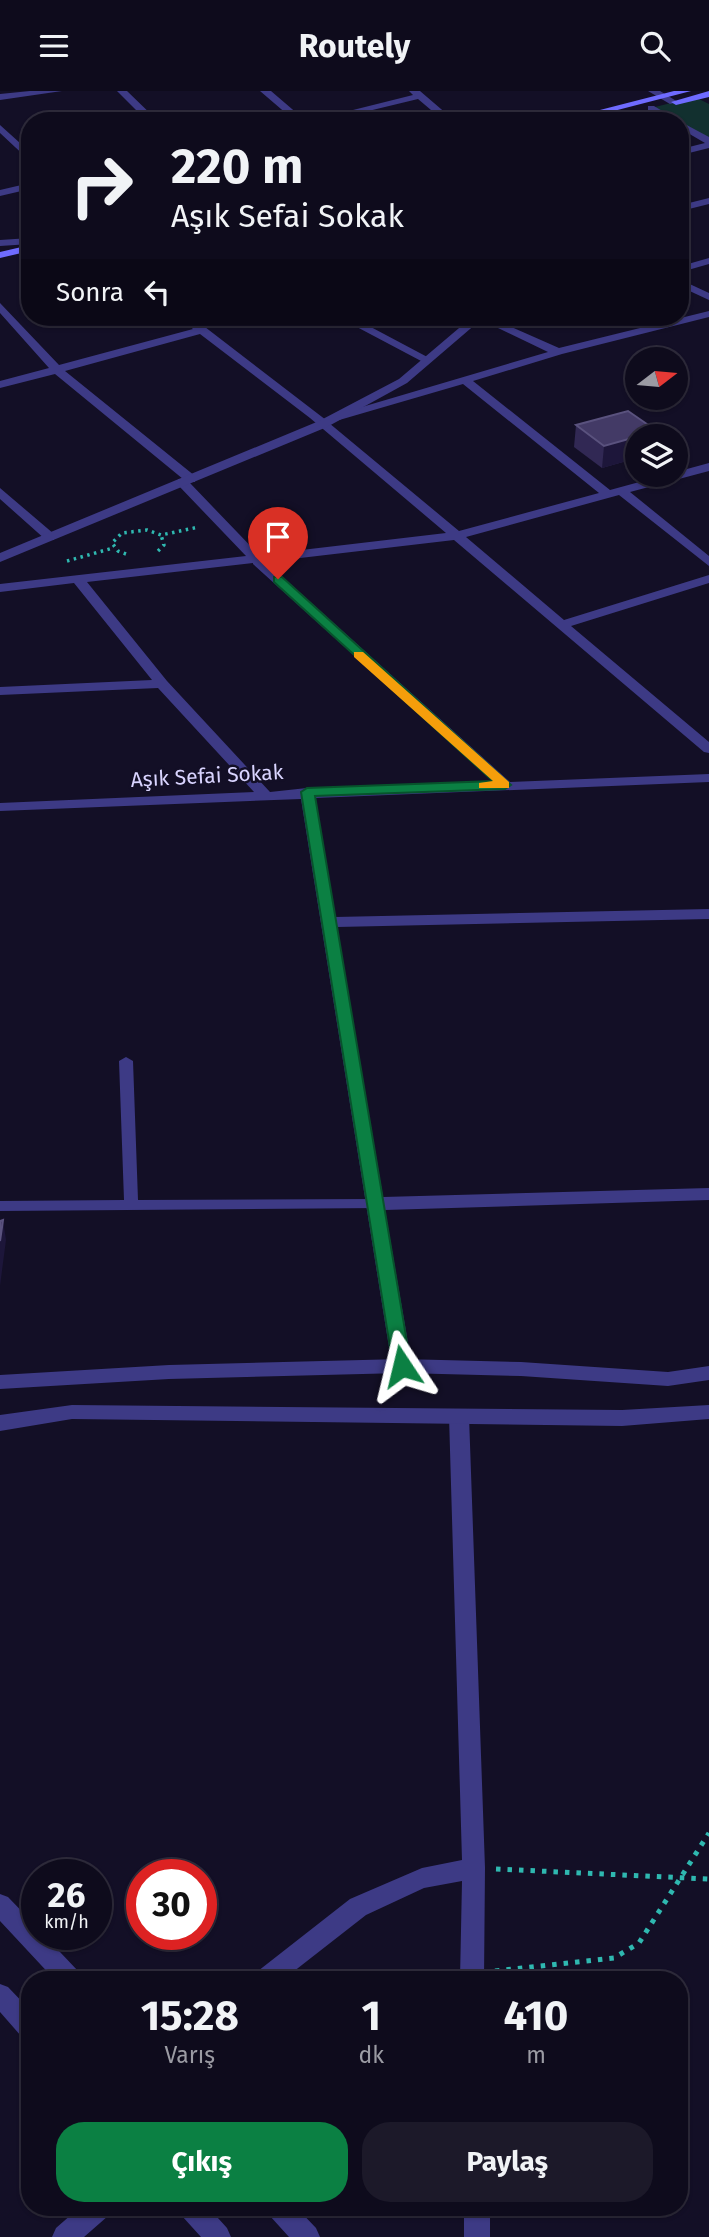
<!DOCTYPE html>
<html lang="tr">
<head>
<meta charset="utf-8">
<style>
  body { margin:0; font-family:"Fira Sans",sans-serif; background:#1c1929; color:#f1f3f6; height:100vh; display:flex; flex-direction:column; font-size:26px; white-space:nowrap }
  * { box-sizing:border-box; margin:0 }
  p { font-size:23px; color:#9b9ba3 }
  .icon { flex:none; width:38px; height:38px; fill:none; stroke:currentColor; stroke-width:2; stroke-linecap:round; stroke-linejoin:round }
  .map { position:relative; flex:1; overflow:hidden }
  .panel { position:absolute; left:21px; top:1880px; width:667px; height:245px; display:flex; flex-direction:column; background:#0e0b1c; border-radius:28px; box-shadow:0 2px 5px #0004,0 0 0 2px #2e2b3b }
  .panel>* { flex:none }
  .banner { position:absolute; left:21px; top:21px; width:668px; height:214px; border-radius:28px; box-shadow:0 2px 5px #0004,0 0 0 2px #2e2b3b; background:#0e0b1c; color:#f1f3f6; overflow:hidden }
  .needle { width:46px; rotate:74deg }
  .controls { position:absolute; left:625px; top:256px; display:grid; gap:14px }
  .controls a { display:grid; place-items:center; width:63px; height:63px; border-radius:50%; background:#0e0b1c; box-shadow:0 2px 5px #0004,0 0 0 2px #2e2b3b; font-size:35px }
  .speed { position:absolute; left:21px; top:1768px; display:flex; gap:14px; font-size:35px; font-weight:700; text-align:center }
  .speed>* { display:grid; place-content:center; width:91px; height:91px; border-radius:50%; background:#0e0b1c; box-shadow:0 2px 5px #0004,0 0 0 2px #2e2b3b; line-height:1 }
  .speed small { font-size:18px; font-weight:400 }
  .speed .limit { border:10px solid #d22; background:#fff; color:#111 }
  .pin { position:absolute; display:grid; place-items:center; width:60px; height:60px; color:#fff; margin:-72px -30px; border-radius:50% 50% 50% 0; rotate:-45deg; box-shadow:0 0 7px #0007 }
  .pin .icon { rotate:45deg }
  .me { position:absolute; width:77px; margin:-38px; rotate:350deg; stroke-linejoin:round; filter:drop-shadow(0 0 5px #0008) }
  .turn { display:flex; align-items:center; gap:24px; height:147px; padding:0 35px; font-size:32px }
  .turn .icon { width:91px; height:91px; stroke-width:2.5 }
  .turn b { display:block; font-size:49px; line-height:60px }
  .then { display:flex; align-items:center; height:66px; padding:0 35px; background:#0003; gap:14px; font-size:26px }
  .eta { display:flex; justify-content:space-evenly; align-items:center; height:119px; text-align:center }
  .eta b { font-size:42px; font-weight:700; line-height:49px }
  .primary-button { display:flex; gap:14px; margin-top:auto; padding:14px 35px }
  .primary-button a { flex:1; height:80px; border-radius:28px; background:#0b8043; color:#fff; font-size:28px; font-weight:700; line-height:80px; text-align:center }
  .primary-button a+a { background:#1c1929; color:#f1f3f6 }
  header { display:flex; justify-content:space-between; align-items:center; height:91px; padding:0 35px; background:#0e0b1c; font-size:32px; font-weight:700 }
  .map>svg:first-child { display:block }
  .green { fill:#12302f }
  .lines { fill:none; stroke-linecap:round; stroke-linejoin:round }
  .path-far1 { stroke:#2fb8b0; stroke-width:3.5; stroke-dasharray:2.5 4.5; stroke-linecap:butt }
  .path { stroke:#2fb8b0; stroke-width:5; stroke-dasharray:4.5 7; stroke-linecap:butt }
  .service { fill:#3d3a85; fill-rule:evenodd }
  .minor { fill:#3d3a85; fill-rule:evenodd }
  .tertiary { fill:#3d3a85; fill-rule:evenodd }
  .secondary { fill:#6f6bff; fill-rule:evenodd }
  .wall { fill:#312854 }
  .shaded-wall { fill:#1d163a }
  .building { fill:#433a66; stroke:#5a527e; stroke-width:2 }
  .route { fill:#0b8043; stroke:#07532c; stroke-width:2 }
  .slow { fill:#f59e0b }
  .labels { text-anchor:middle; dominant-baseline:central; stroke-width:5; stroke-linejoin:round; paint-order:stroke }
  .street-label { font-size:21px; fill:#d9d4ff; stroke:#130f26 }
</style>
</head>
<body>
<header><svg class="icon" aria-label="menu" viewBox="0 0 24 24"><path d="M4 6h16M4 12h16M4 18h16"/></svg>Routely<svg class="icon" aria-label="search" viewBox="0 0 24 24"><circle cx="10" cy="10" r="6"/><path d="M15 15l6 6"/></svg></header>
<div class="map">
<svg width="709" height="2146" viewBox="0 0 709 2146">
  <rect width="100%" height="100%" fill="#130f26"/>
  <path class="green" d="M695 6 709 13V50L681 34V30H674L651 17Z"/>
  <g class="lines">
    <path class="path-far1" d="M158 460 164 454 161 444
      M126 463 118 460 112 452 122 442 147 439 161 444 199 436
      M67 470 113 457"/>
    <path class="path" d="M496 1778 709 1788
      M495 1880 614 1867 639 1852 709 1742"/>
    <path class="service" d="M126 966 133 970 138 1109 374 1108 379 1109 381 1113 379 1117 0 1120V1110L124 1109 119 970Z"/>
    <path class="minor" d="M30 0H62L0 9V3Z
      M117 0H127L158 30H147Z
      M260 0H271L306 30H295Z
      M409 0H420L455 30H444L418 8 327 30H309L413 4Z
      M648 0H660L678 11 670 13Z
      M648 15H654L679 30H667L648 19Z
      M681 31 709 46V57L681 64V58L705 52 681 38Z
      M0 34 30 61V70L0 42Z
      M30 92V98L0 105V99Z
      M709 107V113L681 120V114Z
      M30 147V153L0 155V149Z
      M709 167V173L681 181V175Z
      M681 189 709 202V209L681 196Z
      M0 212 59 274 193 238 179 226H192L326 329 328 326 548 261 475 226H489L559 257 709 220V226L562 263 473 290 610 399 709 372V380L630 401 709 465V475L619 404 466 446 564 529 709 484V492L571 535 709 651V662L704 661 454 449 266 471 510 691 709 683V691L315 707 335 826 709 818V828L337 836 383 1106 709 1097V1109L385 1119 412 1275 409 1280H395L392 1275 301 708 0 720V712L254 701 158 597 0 604V596L152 589 74 492 0 501V493L246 465 178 394V388H183L55 283 0 297V290L49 277 0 222ZM200 243 310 327 446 442 259 464 189 391H195V385L65 280ZM463 293 599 402 459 440 329 332ZM253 472V473L494 691 313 699 307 697 270 701 167 590 87 491Z
      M338 226H352L433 269 423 271Z
      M0 397 54 443V449H46L0 408Z
      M459 1318 466 1320 469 1325 485 1777 484 1888H460L462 1790 424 1797 366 1824 284 1888H254L258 1880 350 1808 422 1777 462 1769 449 1325 452 1320Z
      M80 2116H112L108 2125 84 2146H52L56 2137Z
      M464 2116H490V2146H464Z"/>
    <path class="tertiary" d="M472 226H484L407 292 327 336 0 471V462L319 330 399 288Z
      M402 1268 521 1271 668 1281 709 1275V1289L668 1295 521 1285 402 1282 169 1288 0 1298V1284L169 1274Z
      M72 1314 622 1319 709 1314V1328L622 1335 72 1328 0 1340V1324Z
      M0 1803 8 1806 37 1836V1843H43L78 1880 82 1888H54L0 1830Z
      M0 1893 8 1896 30 1919V1948L21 1945 0 1921Z
      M178 2116H208L227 2137 231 2146H201L182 2125Z
      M266 2116H296L316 2137 320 2146H289L270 2125Z"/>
    <path class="secondary" d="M674 0H691L575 30H557Z
      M709 0V6L676 14 671 11Z
      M30 154V160L0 167V161Z"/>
  </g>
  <path class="wall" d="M576 334 657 340 656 345H637V367L602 377 574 356Z"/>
  <path class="shaded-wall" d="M657 340 656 345H639Z
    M637 345V367L602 377 604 355Z
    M3 1129 6 1149 0 1195V1150Z"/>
  <path class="building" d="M628 320 657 340 604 355 576 334Z
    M3 1129 0 1150V1130Z"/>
  <path class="route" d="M274 486H282L511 694 505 698 315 705 411 1275 402 1281 393 1275 301 701 307 697 493 690 274 491Z"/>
  <path class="slow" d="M354 561H363L509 691V697H479V692L493 690 354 566Z"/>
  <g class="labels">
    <g class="street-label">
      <text transform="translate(207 685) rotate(-3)">Aşık Sefai Sokak</text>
    </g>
  </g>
</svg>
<div class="controls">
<a><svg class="needle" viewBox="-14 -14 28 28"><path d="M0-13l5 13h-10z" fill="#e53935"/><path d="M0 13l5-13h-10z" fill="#9b9ba3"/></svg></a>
<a><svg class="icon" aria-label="layers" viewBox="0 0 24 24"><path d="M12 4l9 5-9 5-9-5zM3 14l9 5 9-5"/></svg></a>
</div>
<div class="speed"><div>26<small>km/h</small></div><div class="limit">30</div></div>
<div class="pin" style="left:278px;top:488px;background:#d93025"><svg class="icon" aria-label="arrive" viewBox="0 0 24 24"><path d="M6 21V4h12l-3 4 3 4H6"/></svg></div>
<svg class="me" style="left:402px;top:1275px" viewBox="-20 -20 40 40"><path d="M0-17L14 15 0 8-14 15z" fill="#0b8043" stroke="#fff" stroke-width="4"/></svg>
<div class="banner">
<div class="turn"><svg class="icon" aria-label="right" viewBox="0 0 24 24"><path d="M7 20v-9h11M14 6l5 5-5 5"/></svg><div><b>220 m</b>Aşık Sefai Sokak</div></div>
<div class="then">Sonra<svg class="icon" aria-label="left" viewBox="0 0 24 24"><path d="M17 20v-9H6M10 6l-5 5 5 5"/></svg></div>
</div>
<section class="panel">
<div class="eta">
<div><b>15:28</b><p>Varış</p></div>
<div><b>1</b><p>dk</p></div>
<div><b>410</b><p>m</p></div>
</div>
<div class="primary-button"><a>Çıkış</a><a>Paylaş</a></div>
</section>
</div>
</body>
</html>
